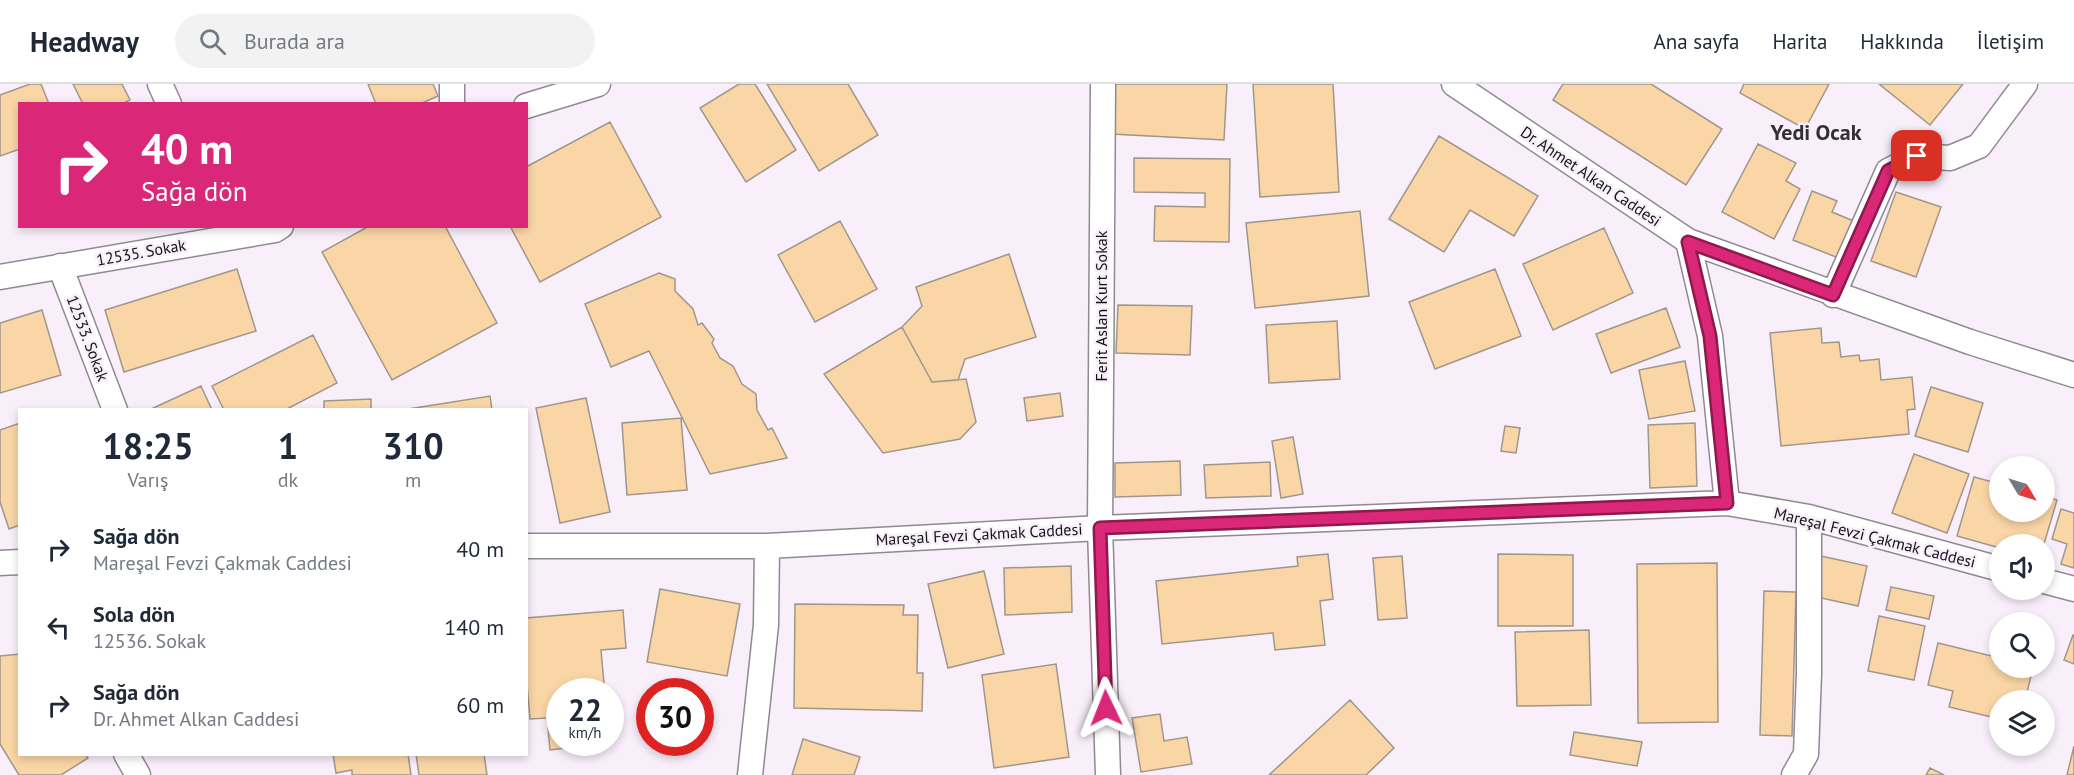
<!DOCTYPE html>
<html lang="tr">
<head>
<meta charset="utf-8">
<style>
	:root { --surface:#fff; --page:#f2f2f3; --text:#1f2937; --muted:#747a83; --line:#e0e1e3 }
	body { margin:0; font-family:"PT Sans",sans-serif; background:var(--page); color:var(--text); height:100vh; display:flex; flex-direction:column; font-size:22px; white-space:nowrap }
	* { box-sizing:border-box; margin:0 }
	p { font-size:20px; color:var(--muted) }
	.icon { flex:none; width:33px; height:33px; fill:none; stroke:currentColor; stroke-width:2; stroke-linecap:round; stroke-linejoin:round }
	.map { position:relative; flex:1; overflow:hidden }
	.details { position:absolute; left:18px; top:324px; width:510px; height:348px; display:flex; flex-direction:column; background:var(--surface); border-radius:0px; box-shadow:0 3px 9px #0003 }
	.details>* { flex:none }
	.hud { position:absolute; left:18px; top:18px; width:510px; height:126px; border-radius:0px; box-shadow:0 3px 9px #0003; background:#db2777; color:#fff; overflow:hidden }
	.needle { width:39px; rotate:128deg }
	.controls { position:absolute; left:1989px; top:372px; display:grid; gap:12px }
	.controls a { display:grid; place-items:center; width:66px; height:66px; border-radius:50%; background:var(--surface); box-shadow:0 3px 9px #0003; font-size:30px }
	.speed { position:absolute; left:546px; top:594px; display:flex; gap:12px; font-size:30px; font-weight:700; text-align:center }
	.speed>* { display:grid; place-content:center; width:78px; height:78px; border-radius:50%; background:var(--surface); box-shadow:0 3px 9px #0003; line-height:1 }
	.speed small { font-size:15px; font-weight:400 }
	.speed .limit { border:9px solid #d22; background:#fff; color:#111 }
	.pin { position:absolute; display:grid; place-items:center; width:51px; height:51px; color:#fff; margin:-26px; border-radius:12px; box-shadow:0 3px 9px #0006 }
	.me { position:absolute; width:66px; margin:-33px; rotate:358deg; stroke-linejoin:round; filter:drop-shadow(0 0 4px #0008) }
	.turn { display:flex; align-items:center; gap:21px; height:126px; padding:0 24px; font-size:27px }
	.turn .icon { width:78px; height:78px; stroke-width:2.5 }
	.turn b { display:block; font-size:42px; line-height:51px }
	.eta { display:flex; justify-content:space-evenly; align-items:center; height:102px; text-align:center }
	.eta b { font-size:36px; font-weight:800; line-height:42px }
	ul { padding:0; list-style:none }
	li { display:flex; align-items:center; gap:18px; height:78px; padding:0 24px }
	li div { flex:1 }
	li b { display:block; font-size:22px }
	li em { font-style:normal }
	header { display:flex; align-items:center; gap:36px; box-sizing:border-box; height:84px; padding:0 30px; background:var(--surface); border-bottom:2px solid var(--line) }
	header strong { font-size:28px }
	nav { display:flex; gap:33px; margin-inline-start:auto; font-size:21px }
	.search { width:420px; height:54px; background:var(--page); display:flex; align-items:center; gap:15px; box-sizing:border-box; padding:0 21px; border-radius:33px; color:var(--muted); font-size:22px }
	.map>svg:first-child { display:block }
</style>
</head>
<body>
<header>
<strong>Headway</strong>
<div class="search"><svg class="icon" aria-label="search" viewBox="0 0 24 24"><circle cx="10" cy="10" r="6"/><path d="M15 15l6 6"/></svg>Burada ara</div>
<nav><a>Ana sayfa</a><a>Harita</a><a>Hakkında</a><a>İletişim</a></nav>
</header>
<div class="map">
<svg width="2074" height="691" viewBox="0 0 2074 691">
	<rect width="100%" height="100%" fill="#f9effb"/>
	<!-- building -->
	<path fill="#fad6a6" stroke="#9f978b" stroke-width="1.5" d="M 30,0 L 41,0 L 49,20 L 20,20 L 20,65 L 0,72 L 0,11 Z
		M 73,0 L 122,0 L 130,16 L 122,20 L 83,20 Z
		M 368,0 L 433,0 L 438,12 L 420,20 L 376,20 Z
		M 739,0 L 755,0 L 796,66 L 746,98 L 700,24 Z
		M 767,0 L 848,0 L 878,51 L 819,87 Z
		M 1115,0 L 1227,0 L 1224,56 L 1112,50 Z
		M 1253,0 L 1333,0 L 1339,108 L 1260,113 Z
		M 1563,0 L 1651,0 L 1722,45 L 1686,101 L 1553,16 Z
		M 1744,0 L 1829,0 L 1805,45 L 1740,9 Z
		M 1879,0 L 1963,0 L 1930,41 Z
		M 610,38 L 661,133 L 540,198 L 510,142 L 526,142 L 526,83 Z
		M 1439,52 L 1538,112 L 1514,152 L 1470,126 L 1444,168 L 1389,135 Z
		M 1758,60 L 1796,79 L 1786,97 L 1800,105 L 1774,155 L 1722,128 Z
		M 1134,74 L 1230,75 L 1229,158 L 1154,157 L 1155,122 L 1205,123 L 1205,109 L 1134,108 Z
		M 1812,107 L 1837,117 L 1832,128 L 1856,138 L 1841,175 L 1793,156 Z
		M 1896,108 L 1941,123 L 1916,193 L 1871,177 Z
		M 1360,127 L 1369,212 L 1255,224 L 1246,139 Z
		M 840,137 L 877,205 L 815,238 L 778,171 Z
		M 369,142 L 445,142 L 497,239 L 392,296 L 322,168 Z
		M 1604,144 L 1633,209 L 1553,246 L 1523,180 Z
		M 1009,170 L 1036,253 L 965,275 L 958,296 L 932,298 L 902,243 L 922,222 L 916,203 Z
		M 237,185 L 256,247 L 124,288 L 105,226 Z
		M 1495,185 L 1521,252 L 1435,285 L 1409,218 Z
		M 659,189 L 675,195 L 675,207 L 693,225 L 698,241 L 702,239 L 714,255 L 712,259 L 720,274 L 733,282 L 742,300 L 756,310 L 757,326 L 768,346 L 772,344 L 787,374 L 710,390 L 649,267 L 611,283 L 585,220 Z
		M 1118,221 L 1192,222 L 1190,271 L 1116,269 Z
		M 1666,224 L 1680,263 L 1611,289 L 1596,250 Z
		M 42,226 L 61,291 L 0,309 L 0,239 Z
		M 1337,237 L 1340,295 L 1269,299 L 1266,241 Z
		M 902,243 L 932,298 L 966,295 L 976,338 L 960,355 L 883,369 L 824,290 Z
		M 1821,244 L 1822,259 L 1839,258 L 1841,273 L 1859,271 L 1860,277 L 1879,275 L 1881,296 L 1912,293 L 1915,325 L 1907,326 L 1909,350 L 1781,362 L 1770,249 Z
		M 313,251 L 337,299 L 285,326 L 224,326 L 212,302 Z
		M 1685,277 L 1695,327 L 1649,335 L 1639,286 Z
		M 201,302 L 212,326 L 149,326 Z
		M 1931,303 L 1983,319 L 1968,368 L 1915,352 Z
		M 1060,309 L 1063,332 L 1027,337 L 1024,314 Z
		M 490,312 L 492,326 L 402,326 Z
		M 586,314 L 610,428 L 560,439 L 536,324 Z
		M 371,315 L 371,326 L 324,326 L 324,317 Z
		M 681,334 L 687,406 L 627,411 L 622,339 Z
		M 20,339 L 20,441 L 9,445 L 0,418 L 0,346 Z
		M 1695,339 L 1697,402 L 1650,404 L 1648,341 Z
		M 1505,342 L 1520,344 L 1516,369 L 1501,367 Z
		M 1293,353 L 1303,410 L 1281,414 L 1272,357 Z
		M 1914,370 L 1969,390 L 1947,449 L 1892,429 Z
		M 1180,377 L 1181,411 L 1115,413 L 1115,379 Z
		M 1270,378 L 1271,412 L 1206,414 L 1204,381 Z
		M 1974,393 L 2000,400 L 2000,428 L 2044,428 L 2044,412 L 2057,416 L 2044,460 L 2000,460 L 2000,464 L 1957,452 Z
		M 2061,425 L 2074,429 L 2074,484 L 2061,480 L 2067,460 L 2052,455 Z
		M 1328,470 L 1333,515 L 1320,517 L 1325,561 L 1275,566 L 1273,549 L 1162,560 L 1156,497 L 1298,482 L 1297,473 Z
		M 1498,470 L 1573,471 L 1573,542 L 1498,542 Z
		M 1402,472 L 1407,534 L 1378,536 L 1373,474 Z
		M 1821,472 L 1867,482 L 1858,522 L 1812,512 Z
		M 1717,479 L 1718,638 L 1638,639 L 1637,480 Z
		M 1071,482 L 1072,528 L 1005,531 L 1004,484 Z
		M 984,487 L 1004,570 L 948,584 L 928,500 Z
		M 1891,503 L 1934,512 L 1929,535 L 1886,526 Z
		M 660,505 L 740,520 L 727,592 L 647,578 Z
		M 1764,507 L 1796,508 L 1792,652 L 1760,651 Z
		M 795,520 L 904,521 L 903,531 L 918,531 L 917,589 L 923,589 L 922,627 L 794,624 Z
		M 623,526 L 626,564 L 601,566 L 604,600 L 588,602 L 589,608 L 560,608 L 560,658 L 584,658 L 584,662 L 550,666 L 547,634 L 530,635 L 526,588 L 526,534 Z
		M 1879,532 L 1925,542 L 1914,596 L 1868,587 Z
		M 1589,546 L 1591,621 L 1517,622 L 1515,548 Z
		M 2073,551 L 2074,551 L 2074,580 L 2064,576 Z
		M 1938,559 L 2000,574 L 2000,584 L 2033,584 L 2025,616 L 2000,616 L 2000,635 L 1949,623 L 1953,607 L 1928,601 Z
		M 20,570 L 20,670 L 85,670 L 88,674 L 61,691 L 19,691 L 0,660 L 0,572 Z
		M 1056,580 L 1069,673 L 994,684 L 982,591 Z
		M 1350,616 L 1394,664 L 1366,691 L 1269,691 Z
		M 1160,630 L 1164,657 L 1187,653 L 1192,680 L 1141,688 L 1132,634 Z
		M 1574,648 L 1642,658 L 1637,682 L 1570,671 Z
		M 803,655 L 860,673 L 854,691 L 792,691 Z
		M 2074,662 L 2074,691 L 2067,691 Z
		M 333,670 L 408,670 L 411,691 L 352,691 L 352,686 L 336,689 Z
		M 416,670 L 484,670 L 487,691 L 419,691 Z
		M 1930,684 L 1944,691 L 1926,691 Z"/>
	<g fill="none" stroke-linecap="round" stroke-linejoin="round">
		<defs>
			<path id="minor" d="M 160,0 L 169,20
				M 452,0 L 452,20
				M 1103,0 L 1100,444 L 1108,691
				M 1454,0 L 1688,157 L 1970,258 L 2074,291
				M 526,22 L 598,0
				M 1688,157 L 1710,252 L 1727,419
				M 60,182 L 115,326
				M 0,193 L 275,146 L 281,142
				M 1833,211 L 1888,87 L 1917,72 L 1950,74 L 1979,62 L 2025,0
				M 526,462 L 767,462 L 1100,444 L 1727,419 L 1809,433 L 2000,485
				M 0,479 L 20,478
				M 2044,497 L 2074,505
				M 126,670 L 138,691
				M 750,691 L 766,541 L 767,462
				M 1794,691 L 1806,670 L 1809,589 L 1809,433"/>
		</defs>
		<!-- minor casing -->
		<use href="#minor" stroke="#918893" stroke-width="27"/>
		<!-- minor -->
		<use href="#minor" stroke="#fff" stroke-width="24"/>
	</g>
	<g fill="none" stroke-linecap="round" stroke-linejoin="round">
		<defs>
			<path id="route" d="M 1106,624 L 1100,444 L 1727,419 L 1710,252 L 1688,158 L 1833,211 L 1888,87 L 1917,72"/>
		</defs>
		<!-- route casing -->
		<use href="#route" stroke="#8e194d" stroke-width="15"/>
		<!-- route -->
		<use href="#route" stroke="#db2777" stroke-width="10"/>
	</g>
	<g text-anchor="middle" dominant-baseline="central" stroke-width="5" stroke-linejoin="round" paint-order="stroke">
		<!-- street labels -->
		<g font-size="16" fill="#151216" stroke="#f9effb">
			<text transform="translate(1591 92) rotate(34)">Dr. Ahmet Alkan Caddesi</text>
			<text transform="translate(141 168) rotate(-10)">12535. Sokak</text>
			<text transform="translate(1101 222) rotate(-90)">Ferit Aslan Kurt Sokak</text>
			<text transform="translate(88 254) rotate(69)">12533. Sokak</text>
			<text transform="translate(979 450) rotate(-3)">Mareşal Fevzi Çakmak Caddesi</text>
			<text transform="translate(1875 453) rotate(14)">Mareşal Fevzi Çakmak Caddesi</text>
		</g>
		<!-- district labels -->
		<g font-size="22" font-weight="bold" fill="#362e37" stroke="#f9effb">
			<text x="1816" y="48">Yedi Ocak</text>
		</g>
	</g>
</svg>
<div class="controls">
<a><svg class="needle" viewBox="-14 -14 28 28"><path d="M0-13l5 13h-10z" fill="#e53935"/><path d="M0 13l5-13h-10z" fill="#747a83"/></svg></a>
<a><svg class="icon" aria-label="sound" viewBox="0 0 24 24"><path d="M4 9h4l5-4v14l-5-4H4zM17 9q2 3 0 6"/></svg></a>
<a><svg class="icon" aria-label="search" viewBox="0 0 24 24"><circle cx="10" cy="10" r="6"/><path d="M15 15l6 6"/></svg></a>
<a><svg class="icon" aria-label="layers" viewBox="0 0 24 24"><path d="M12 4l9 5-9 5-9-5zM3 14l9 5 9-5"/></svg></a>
</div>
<div class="speed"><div>22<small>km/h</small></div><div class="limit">30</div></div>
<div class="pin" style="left:1917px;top:72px;background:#d93025"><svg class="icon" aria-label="arrive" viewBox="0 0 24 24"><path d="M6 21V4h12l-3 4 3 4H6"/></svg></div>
<svg class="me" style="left:1106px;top:624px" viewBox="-20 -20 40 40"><path d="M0-17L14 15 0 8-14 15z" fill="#db2777" stroke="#fff" stroke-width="4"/></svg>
<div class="hud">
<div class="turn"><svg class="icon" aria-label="right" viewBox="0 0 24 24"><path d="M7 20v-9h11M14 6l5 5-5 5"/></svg><div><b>40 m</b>Sağa dön</div></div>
</div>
<section class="details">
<div class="eta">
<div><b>18:25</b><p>Varış</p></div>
<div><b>1</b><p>dk</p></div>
<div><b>310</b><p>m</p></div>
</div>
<ul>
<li><svg class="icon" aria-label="right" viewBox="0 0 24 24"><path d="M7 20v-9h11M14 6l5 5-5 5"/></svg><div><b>Sağa dön</b><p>Mareşal Fevzi Çakmak Caddesi</p></div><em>40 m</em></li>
<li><svg class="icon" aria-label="left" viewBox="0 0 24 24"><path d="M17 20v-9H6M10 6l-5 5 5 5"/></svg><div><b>Sola dön</b><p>12536. Sokak</p></div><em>140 m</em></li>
<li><svg class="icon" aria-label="right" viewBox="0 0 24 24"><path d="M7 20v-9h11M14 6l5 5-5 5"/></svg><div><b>Sağa dön</b><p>Dr. Ahmet Alkan Caddesi</p></div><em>60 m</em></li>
</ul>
</section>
</div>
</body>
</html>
